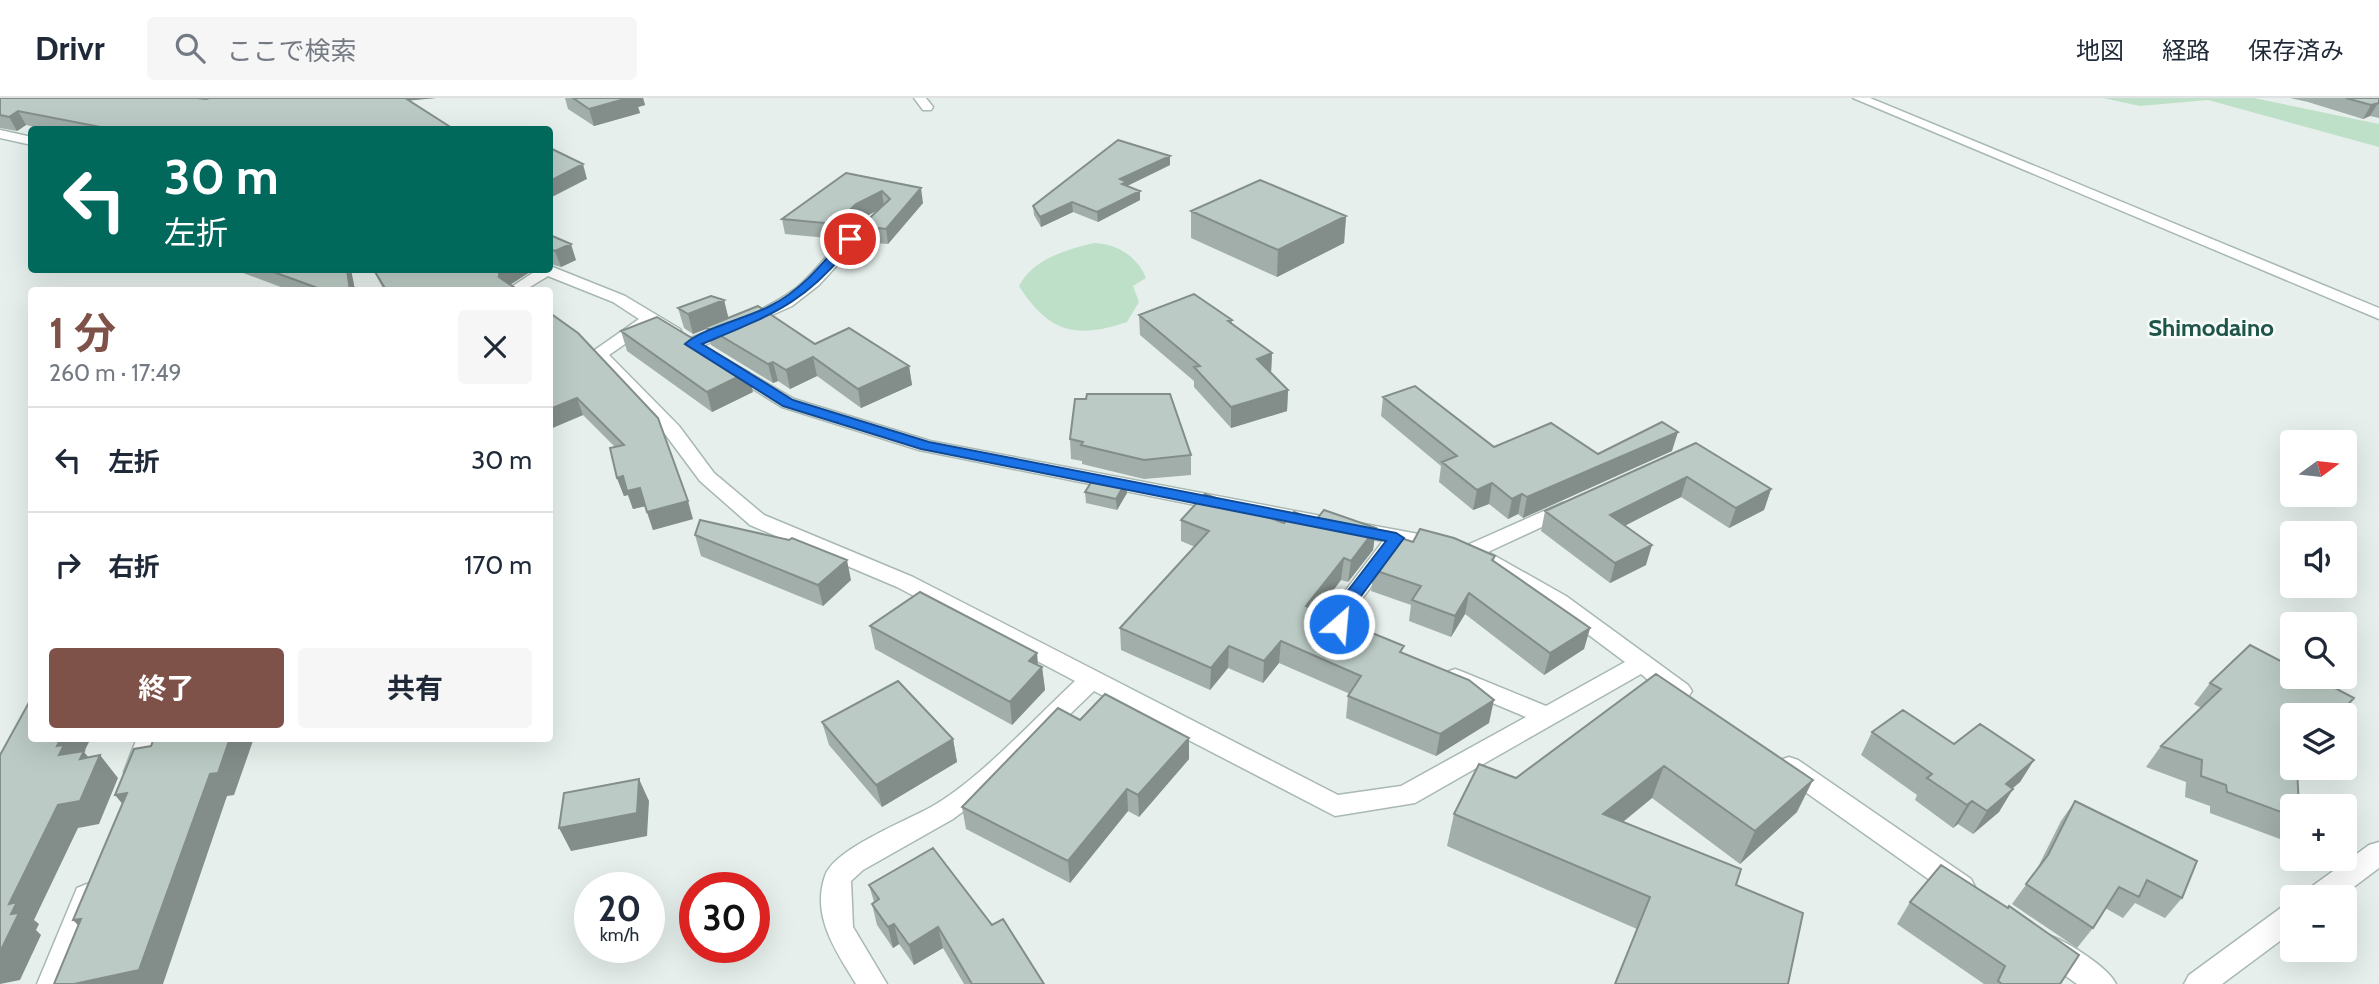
<!DOCTYPE html>
<html lang="ja">
<head>
<meta charset="utf-8">
<style>
	:root { --surface:#fff; --page:#f6f6f7; --text:#1f2937; --muted:#747a83; --line:#e0e1e3; --accent:#7f5249 }
	body { margin:0; font-family:Cabin,"Noto Sans JP",sans-serif; background:var(--page); color:var(--text); height:100vh; display:flex; flex-direction:column; font-size:26px; white-space:nowrap }
	* { box-sizing:border-box; margin:0 }
	p { font-size:23px; color:var(--muted) }
	.icon { flex:none; width:38px; height:38px; fill:none; stroke:currentColor; stroke-width:2; stroke-linecap:round; stroke-linejoin:round }
	.map { position:relative; flex:1; overflow:hidden }
	.panel { position:absolute; left:28px; top:189px; width:525px; height:455px; display:flex; flex-direction:column; background:var(--surface); border-radius:7px; box-shadow:0 7px 28px #0002 }
	.panel>* { flex:none }
	.top-card { position:absolute; left:28px; top:28px; width:525px; height:147px; border-radius:7px; box-shadow:0 7px 28px #0002; background:#00695c; color:#fff; overflow:hidden }
	.needle { width:46px; rotate:75deg }
	.controls { position:absolute; left:2280px; top:332px; display:grid; gap:14px }
	.controls a { display:grid; place-items:center; width:77px; height:77px; border-radius:7px; background:var(--surface); box-shadow:0 7px 28px #0002; font-size:35px }
	.speed { position:absolute; left:574px; top:774px; display:flex; gap:14px; font-size:35px; font-weight:700; text-align:center }
	.speed>* { display:grid; place-content:center; width:91px; height:91px; border-radius:50%; background:var(--surface); box-shadow:0 7px 28px #0002; line-height:1 }
	.speed small { font-size:18px; font-weight:400 }
	.speed .limit { border:10px solid #d22; background:#fff; color:#111 }
	.pin { position:absolute; display:grid; place-items:center; width:60px; height:60px; color:#fff; margin:-30px; border:4px solid #fff; border-radius:50%; box-shadow:0 2px 7px #0007 }
	.me { position:absolute; width:77px; margin:-38px; rotate:27deg; stroke-linejoin:round; filter:drop-shadow(0 0 5px #0008) }
	.turn { display:flex; align-items:center; gap:24px; height:147px; padding:0 21px; font-size:32px }
	.turn .icon { width:91px; height:91px; stroke-width:2.5 }
	.turn b { display:block; font-size:49px; line-height:60px }
	.round { display:grid; place-items:center; flex:none; width:74px; height:74px; border-radius:7px; background:var(--page) }
	.summary { display:flex; align-items:center; justify-content:space-between; height:119px; padding:0 21px }
	h1 { font-size:42px; font-weight:700; line-height:52px; color:var(--accent) }
	.cta { display:flex; gap:14px; margin-top:auto; padding:14px 21px }
	.cta a { flex:1; height:80px; border-radius:7px; background:var(--accent); color:#fff; font-size:28px; font-weight:700; line-height:80px; text-align:center }
	.cta a+a { background:var(--page); color:var(--text) }
	ul { padding:0; list-style:none }
	li { display:flex; align-items:center; gap:21px; height:105px; padding:0 21px; border-top:2px solid var(--line) }
	li div { flex:1 }
	li b { display:block; font-size:26px }
	li em { font-style:normal }
	header { display:flex; align-items:center; gap:42px; box-sizing:border-box; height:98px; padding:0 35px; background:var(--surface); border-bottom:2px solid var(--line) }
	header strong { font-size:33px }
	nav { display:flex; gap:38px; margin-inline-start:auto; font-size:24px }
	.search { width:490px; height:63px; background:var(--page); display:flex; align-items:center; gap:18px; box-sizing:border-box; padding:0 24px; border-radius:7px; color:var(--muted); font-size:26px }
	.map>svg:first-child { display:block }
</style>
</head>
<body>
<header>
<strong>Drivr</strong>
<div class="search"><svg class="icon" aria-label="search" viewBox="0 0 24 24"><circle cx="10" cy="10" r="6"/><path d="M15 15l6 6"/></svg>ここで検索</div>
<nav><a>地図</a><a>経路</a><a>保存済み</a></nav>
</header>
<div class="map">
<svg width="2379" height="886" viewBox="0 0 2379 886">
	<rect width="100%" height="100%" fill="#e6efeb"/>
	<!-- green -->
	<path fill="#bfe0c8" d="M 2103,0 L 2254,0 L 2379,26 L 2379,49 L 2208,2 L 2140,8 Z
		M 1094,145 C 1116,145 1138,159 1146,180 L 1133,188 L 1139,204 L 1127,224 C 1076,241 1049,235 1019,188 C 1033,161 1065,152 1094,145 Z"/>
	<g fill="none" stroke-linecap="round" stroke-linejoin="round">
		<defs>
			<path id="minor" d="M 914,0 L 926,0 L 933,9 L 931,12 L 923,12 Z
				M 1853,0 L 1870,0 L 2379,210 L 2379,221 Z
				M 0,32 L 32,39 L 32,47 L 0,40 Z
				M 883,111 L 890,115 L 888,118 L 860,142 L 819,187 L 792,208 L 698,250 L 686,250 L 683,246 L 686,242 C 722,227 763,215 795,191 C 822,171 851,119 883,111 Z
				M 550,168 L 625,198 L 680,231 L 682,235 L 674,240 L 651,228 L 609,257 L 679,328 L 714,375 L 764,417 L 913,479 L 1338,697 L 1401,688 L 1526,619 L 1447,586 L 1443,580 L 1447,574 L 1455,571 L 1463,574 L 1546,608 L 1625,564 L 1550,508 L 1479,466 L 1476,461 L 1478,458 L 1465,458 L 1461,453 L 1465,448 L 1562,405 L 1576,405 L 1579,409 L 1576,413 L 1488,454 L 1566,498 L 1688,587 L 1692,593 L 1688,599 C 1670,605 1655,587 1641,576 L 1415,705 L 1335,718 L 1094,593 L 989,694 L 953,721 L 863,772 L 851,783 L 853,829 L 887,886 L 856,886 C 836,853 811,818 825,778 C 834,751 906,723 931,709 C 979,682 1033,622 1075,583 L 897,489 L 750,427 L 700,383 L 665,336 L 589,256 L 639,221 L 613,204 L 548,178 L 525,192 L 507,192 L 537,172 L 550,172 Z
				M 725,261 L 794,301 L 930,343 L 1316,417 L 1323,419 L 1326,424 L 1323,429 L 1316,431 L 919,352 L 782,309 L 719,270 L 716,266 L 719,262 Z
				M 1348,423 L 1440,440 L 1447,442 L 1451,447 L 1447,452 L 1440,454 L 1402,447 L 1350,517 L 1352,526 L 1365,533 L 1368,539 L 1365,545 L 1357,547 C 1340,542 1329,535 1328,516 L 1383,443 L 1341,435 L 1338,430 L 1341,425 Z
				M 137,640 L 162,640 L 146,681 L 137,684 L 128,681 L 124,674 Z
				M 1789,659 L 1798,662 L 1971,781 L 1975,789 L 1971,797 L 1961,801 L 1951,797 L 1780,676 L 1776,669 L 1780,662 Z
				M 2379,744 L 2379,770 L 2339,800 L 2303,800 L 2307,792 L 2369,747 Z
				M 87,786 L 97,790 L 101,798 L 67,886 L 37,886 L 77,790 Z
				M 2292,806 L 2292,834 L 2222,886 L 2184,886 L 2189,877 L 2282,809 Z
				M 2051,838 C 2069,845 2108,869 2116,886 L 2077,886 L 2041,860 L 2037,851 L 2041,842 Z"/>
		</defs>
		<!-- minor casing -->
		<use href="#minor" stroke="#a8b8b2" stroke-width="3"/>
		<!-- minor -->
		<use href="#minor" fill="#fff" fill-rule="evenodd"/>
	</g>
	<!-- wall -->
	<path fill="#a1aea9" d="M 0,0 L 206,1 L 209,0 L 436,0 L 409,2 L 455,32 L 48,32 L 26,27 L 17,33 L 0,30 Z
		M 565,0 L 643,0 L 645,7 L 638,9 L 640,15 L 594,28 L 568,11 Z
		M 2290,0 L 2379,0 L 2379,20 L 2370,18 L 2363,21 L 2308,4 Z
		M 1170,67 L 1127,88 L 1140,102 L 1098,124 L 1073,114 L 1041,129 L 1034,117 L 1033,108 Z
		M 846,75 L 923,105 L 888,146 L 863,144 L 861,128 L 878,112 L 858,122 L 838,141 L 785,136 L 782,121 Z
		M 1191,113 L 1346,118 L 1344,145 L 1277,179 L 1191,140 Z
		M 550,137 L 576,162 L 561,169 L 551,166 L 550,167 Z
		M 235,172 L 351,172 L 355,192 L 289,192 Z
		M 373,172 L 533,172 L 510,187 L 518,192 L 384,192 Z
		M 724,202 L 728,220 L 815,246 L 909,268 L 912,287 L 861,310 L 817,278 L 790,291 L 778,283 L 773,285 L 711,247 L 706,231 L 693,236 L 684,230 L 678,210 Z
		M 550,215 L 693,421 L 653,432 L 645,408 L 633,411 L 628,397 L 624,398 L 617,380 L 615,349 L 583,317 L 550,331 Z
		M 1139,217 L 1232,222 L 1232,225 L 1272,255 L 1271,275 L 1288,292 L 1287,313 L 1231,330 L 1194,289 L 1194,283 L 1140,237 Z
		M 621,233 L 753,294 L 712,314 L 627,253 Z
		M 1383,299 L 1494,349 L 1598,356 L 1672,353 L 1523,420 L 1518,416 L 1508,421 L 1489,406 L 1473,412 L 1439,384 L 1441,368 L 1381,318 Z
		M 1070,341 L 1191,357 L 1191,377 L 1144,381 L 1082,366 L 1082,363 L 1071,361 Z
		M 1696,345 L 1771,391 L 1764,412 L 1729,430 L 1681,399 L 1625,427 L 1646,467 L 1610,485 L 1541,433 L 1545,413 Z
		M 1085,394 L 1127,395 L 1117,412 L 1086,405 Z
		M 1181,422 L 1284,425 L 1316,422 L 1376,430 L 1373,452 L 1348,484 L 1341,482 L 1318,513 L 1403,555 L 1489,625 L 1436,658 L 1346,620 L 1348,598 L 1350,596 L 1279,565 L 1263,585 L 1228,570 L 1210,592 L 1121,552 L 1120,530 L 1195,449 L 1181,443 Z
		M 695,437 L 851,482 L 823,508 L 701,458 Z
		M 1413,444 L 1495,458 L 1494,463 L 1590,530 L 1584,551 L 1544,577 L 1465,516 L 1451,539 L 1409,523 L 1411,507 L 1371,493 L 1374,472 Z
		M 870,528 L 1037,555 L 1038,567 L 1042,569 L 1045,592 L 1012,627 L 875,551 Z
		M 1656,576 L 1797,714 L 1740,766 L 1652,700 L 1623,724 L 1736,787 L 1637,831 L 1447,748 L 1454,716 L 1516,680 Z
		M 2210,585 L 2292,618 L 2292,728 L 2280,741 L 2210,715 L 2210,708 L 2185,699 L 2186,684 L 2146,669 L 2161,648 L 2201,610 L 2194,606 Z
		M 822,624 L 953,641 L 957,664 L 882,709 L 829,647 Z
		M 1872,634 L 1954,646 L 2034,662 L 2020,684 L 2013,690 L 1999,714 L 1973,736 L 1958,726 L 1953,730 L 1915,702 L 1917,697 L 1861,657 Z
		M 1189,661 L 1139,719 L 1128,713 L 1070,785 L 966,731 L 962,709 Z
		M 2075,703 L 2182,800 L 2165,820 L 2135,805 L 2123,820 L 2105,810 L 2093,830 L 2077,850 L 2012,806 L 2036,773 L 2061,723 Z
		M 869,787 L 992,827 L 1044,886 L 964,886 L 943,850 L 914,867 L 899,846 L 893,850 L 877,827 L 872,806 L 874,804 Z
		M 1910,804 L 2060,886 L 1984,886 L 1897,826 Z"/>
	<!-- shaded-wall -->
	<path fill="#838d89" d="M 393,0 L 436,0 L 395,4 Z
		M 628,0 L 643,0 L 645,7 L 638,9 L 640,15 L 594,28 L 589,11 Z
		M 2378,5 L 2370,18 L 2363,21 L 2371,7 Z
		M 18,13 L 26,27 L 17,33 L 9,19 Z
		M 1170,58 L 1170,67 L 1127,88 L 1127,93 L 1120,81 Z
		M 583,66 L 587,81 L 550,100 L 550,83 Z
		M 921,90 L 923,105 L 888,146 L 886,131 Z
		M 882,93 L 884,109 L 858,122 L 838,141 L 835,126 L 856,106 Z
		M 1140,93 L 1140,102 L 1098,124 L 1097,114 Z
		M 1072,104 L 1073,114 L 1041,129 L 1040,119 Z
		M 1346,118 L 1344,145 L 1277,179 L 1278,152 Z
		M 571,146 L 576,162 L 561,169 L 555,153 Z
		M 347,172 L 351,172 L 355,192 L 350,192 Z
		M 503,172 L 533,172 L 506,189 L 499,177 L 499,174 Z
		M 724,202 L 729,222 L 706,229 L 706,231 L 693,236 L 688,216 Z
		M 1272,255 L 1271,275 L 1257,261 Z
		M 813,259 L 817,278 L 790,291 L 786,272 Z
		M 773,264 L 778,283 L 773,285 L 768,266 Z
		M 909,268 L 912,287 L 861,310 L 858,291 Z
		M 748,274 L 753,294 L 712,314 L 707,294 Z
		M 1288,292 L 1287,313 L 1231,330 L 1231,309 Z
		M 577,300 L 583,317 L 550,331 L 550,311 Z
		M 1678,334 L 1672,353 L 1523,420 L 1527,399 Z
		M 623,378 L 640,390 L 646,408 L 633,411 L 628,397 L 624,398 L 617,380 Z
		M 1687,379 L 1681,399 L 1605,438 L 1610,417 Z
		M 1126,384 L 1127,395 L 1117,412 L 1116,401 Z
		M 1492,385 L 1489,406 L 1473,412 L 1477,392 Z
		M 1771,391 L 1764,412 L 1729,430 L 1736,410 Z
		M 1522,396 L 1518,416 L 1508,421 L 1512,401 Z
		M 688,403 L 693,421 L 653,432 L 647,414 Z
		M 1376,430 L 1373,452 L 1348,484 L 1351,463 Z
		M 1652,447 L 1646,467 L 1610,485 L 1615,465 Z
		M 1344,460 L 1341,482 L 1304,530 L 1306,508 Z
		M 847,462 L 851,482 L 823,508 L 818,487 Z
		M 1469,495 L 1465,516 L 1451,539 L 1455,518 Z
		M 1590,530 L 1584,551 L 1544,577 L 1550,555 Z
		M 1281,543 L 1279,565 L 1263,585 L 1264,563 Z
		M 1229,548 L 1228,570 L 1210,592 L 1211,570 Z
		M 1037,555 L 1038,573 L 1042,569 L 1045,592 L 1012,627 L 1010,604 L 1029,563 Z
		M 1494,602 L 1489,625 L 1436,658 L 1440,636 Z
		M 61,640 L 91,640 L 84,654 L 95,667 L 100,657 L 118,680 L 99,726 L 78,730 L 34,822 L 39,826 L 36,832 L 41,837 L 20,882 L 0,886 L 0,854 L 11,816 L 9,806 L 59,657 L 57,648 Z
		M 230,640 L 254,640 L 234,697 L 227,698 L 163,886 L 74,886 L 210,676 Z
		M 1189,640 L 1189,661 L 1139,719 L 1138,697 Z
		M 953,641 L 957,664 L 882,709 L 876,687 Z
		M 2034,662 L 2020,684 L 1991,708 L 2006,686 Z
		M 1664,668 L 1652,700 L 1593,748 L 1603,716 Z
		M 639,681 L 649,703 L 647,738 L 571,753 L 559,730 Z
		M 1813,682 L 1797,714 L 1740,766 L 1755,733 Z
		M 1127,691 L 1128,713 L 1070,785 L 1068,763 Z
		M 2013,691 L 1999,714 L 1973,736 L 1987,713 Z
		M 127,695 L 134,720 L 115,697 Z
		M 1972,703 L 1958,726 L 1953,730 L 1967,707 Z
		M 81,821 L 94,844 L 73,822 Z
		M 894,826 L 899,846 L 893,850 L 888,829 Z
		M 938,829 L 943,850 L 914,867 L 909,847 Z"/>
	<!-- building -->
	<path fill="#bbcac4" stroke="#838d89" stroke-width="2" d="M 0,0 L 197,0 L 206,1 L 209,0 L 405,0 L 455,32 L 116,32 L 18,13 L 9,19 L 0,17 Z
		M 573,0 L 628,0 L 589,11 Z
		M 2346,0 L 2379,0 L 2379,5 L 2371,7 Z
		M 1118,42 L 1170,58 L 1120,81 L 1127,84 L 1122,86 L 1140,93 L 1097,114 L 1072,104 L 1040,119 L 1033,108 Z
		M 550,50 L 583,66 L 550,83 Z
		M 846,75 L 921,90 L 886,131 L 861,128 L 890,101 L 882,93 L 856,106 L 835,126 L 782,121 Z
		M 1260,82 L 1346,118 L 1278,152 L 1191,113 Z
		M 550,137 L 571,146 L 555,153 L 550,151 Z
		M 268,172 L 347,172 L 350,192 L 323,192 Z
		M 374,172 L 503,172 L 499,174 L 499,177 L 502,178 L 499,179 L 518,192 L 386,192 Z
		M 1194,196 L 1232,222 L 1228,223 L 1272,255 L 1257,261 L 1288,292 L 1231,309 L 1194,269 L 1200,268 L 1139,217 Z
		M 711,198 L 724,202 L 688,216 L 678,210 Z
		M 758,208 L 815,246 L 849,230 L 909,268 L 858,291 L 813,259 L 786,272 L 773,264 L 768,266 L 706,229 Z
		M 550,215 L 578,235 L 658,320 L 688,403 L 647,414 L 640,390 L 627,393 L 623,378 L 617,380 L 610,350 L 624,347 L 577,300 L 550,311 Z
		M 657,219 L 748,274 L 707,294 L 621,233 Z
		M 1415,288 L 1494,349 L 1551,325 L 1598,356 L 1662,324 L 1678,334 L 1527,399 L 1522,396 L 1512,401 L 1492,385 L 1477,392 L 1442,364 L 1457,358 L 1383,299 Z
		M 1087,296 L 1170,296 L 1191,357 L 1144,362 L 1081,347 L 1083,344 L 1070,341 L 1075,301 L 1086,301 Z
		M 1696,345 L 1771,391 L 1736,410 L 1687,379 L 1610,417 L 1652,447 L 1615,465 L 1545,413 Z
		M 1095,378 L 1126,384 L 1116,401 L 1085,394 Z
		M 1205,396 L 1284,425 L 1294,414 L 1316,422 L 1324,412 L 1376,430 L 1351,463 L 1344,460 L 1306,508 L 1404,548 L 1400,554 L 1469,582 L 1494,602 L 1440,636 L 1348,598 L 1361,578 L 1281,543 L 1264,563 L 1229,548 L 1211,570 L 1120,530 L 1209,433 L 1181,422 Z
		M 700,422 L 789,442 L 792,440 L 847,462 L 818,487 L 695,437 Z
		M 1420,431 L 1454,440 L 1495,458 L 1492,462 L 1590,530 L 1550,555 L 1469,495 L 1455,518 L 1412,502 L 1421,488 L 1374,472 L 1398,439 L 1413,444 Z
		M 920,494 L 1037,555 L 1029,563 L 1042,569 L 1010,604 L 870,528 Z
		M 2250,547 L 2292,569 L 2292,579 L 2314,579 L 2354,600 L 2337,618 L 2292,618 L 2292,670 L 2297,670 L 2299,709 L 2292,709 L 2292,718 L 2227,694 L 2226,687 L 2201,678 L 2202,662 L 2161,648 L 2221,591 L 2210,585 Z
		M 1656,576 L 1813,682 L 1755,733 L 1664,668 L 1603,716 L 1741,771 L 1736,787 L 1803,815 L 1788,886 L 1615,886 L 1650,799 L 1454,716 L 1479,666 L 1516,680 Z
		M 898,583 L 953,641 L 876,687 L 822,624 Z
		M 1105,596 L 1189,640 L 1138,697 L 1127,691 L 1068,763 L 962,709 L 1058,610 L 1080,622 Z
		M 32,599 L 32,640 L 61,640 L 57,648 L 64,647 L 59,657 L 84,653 L 80,661 L 100,657 L 80,703 L 58,707 L 9,806 L 17,804 L 11,816 L 19,815 L 0,854 L 0,657 Z
		M 1903,612 L 1954,646 L 1980,626 L 2034,662 L 2006,686 L 2013,691 L 1987,713 L 1972,703 L 1967,707 L 1927,680 L 1932,676 L 1872,634 Z
		M 154,640 L 230,640 L 218,675 L 210,676 L 139,872 L 74,886 L 54,886 L 81,821 L 73,822 L 127,695 L 115,697 L 134,651 L 151,648 Z
		M 639,681 L 637,715 L 559,730 L 564,695 Z
		M 2075,703 L 2197,763 L 2182,800 L 2147,782 L 2139,799 L 2119,789 L 2093,830 L 2026,786 L 2048,757 Z
		M 933,750 L 992,827 L 1003,821 L 1044,886 L 972,886 L 938,829 L 909,847 L 894,826 L 888,829 L 872,806 L 879,801 L 869,787 Z
		M 1941,767 L 2008,810 L 2009,808 L 2079,857 L 2060,886 L 2002,886 L 1998,883 L 2005,868 L 1910,804 Z"/>
	<!-- route -->
	<path fill="#1a73e8" stroke="#114b97" stroke-width="2" d="M 846,138 L 856,141 C 807,205 774,216 702,246 L 793,302 L 929,344 L 1396,435 L 1404,440 L 1347,517 L 1345,530 L 1339,531 L 1330,526 L 1330,516 L 1386,443 L 921,351 L 783,308 L 685,246 C 702,230 748,220 770,208 C 802,192 823,165 846,138 Z"/>
	<g text-anchor="middle" dominant-baseline="central" stroke-width="5" stroke-linejoin="round" paint-order="stroke">
		<!-- quarter labels -->
		<g font-size="24" font-weight="bold" fill="#1f5548" stroke="#f7fbf9">
			<text x="2211" y="229">Shimodaino</text>
		</g>
	</g>
</svg>
<div class="controls">
<a><svg class="needle" viewBox="-14 -14 28 28"><path d="M0-13l5 13h-10z" fill="#e53935"/><path d="M0 13l5-13h-10z" fill="#747a83"/></svg></a>
<a><svg class="icon" aria-label="sound" viewBox="0 0 24 24"><path d="M4 9h4l5-4v14l-5-4H4zM17 9q2 3 0 6"/></svg></a>
<a><svg class="icon" aria-label="search" viewBox="0 0 24 24"><circle cx="10" cy="10" r="6"/><path d="M15 15l6 6"/></svg></a>
<a><svg class="icon" aria-label="layers" viewBox="0 0 24 24"><path d="M12 4l9 5-9 5-9-5zM3 14l9 5 9-5"/></svg></a>
<a>+</a>
<a>−</a>
</div>
<div class="speed"><div>20<small>km/h</small></div><div class="limit">30</div></div>
<div class="pin" style="left:850px;top:141px;background:#d93025"><svg class="icon" aria-label="arrive" viewBox="0 0 24 24"><path d="M6 21V4h12l-3 4 3 4H6"/></svg></div>
<svg class="me" style="left:1339px;top:526px" viewBox="-20 -20 40 40"><circle r="17" fill="#1a73e8" stroke="#fff" stroke-width="3"/><path d="M0-11L8 9 0 5-8 9z" fill="#fff"/></svg>
<div class="top-card">
<div class="turn"><svg class="icon" aria-label="left" viewBox="0 0 24 24"><path d="M17 20v-9H6M10 6l-5 5 5 5"/></svg><div><b>30 m</b>左折</div></div>
</div>
<section class="panel">
<div class="summary"><div><h1>1 分</h1><p>260 m · 17:49</p></div><a class="round"><svg class="icon" aria-label="close" viewBox="0 0 24 24"><path d="M6 6l12 12M18 6L6 18"/></svg></a></div>
<ul>
<li><svg class="icon" aria-label="left" viewBox="0 0 24 24"><path d="M17 20v-9H6M10 6l-5 5 5 5"/></svg><div><b>左折</b></div><em>30 m</em></li>
<li><svg class="icon" aria-label="right" viewBox="0 0 24 24"><path d="M7 20v-9h11M14 6l5 5-5 5"/></svg><div><b>右折</b></div><em>170 m</em></li>
</ul>
<div class="cta"><a>終了</a><a>共有</a></div>
</section>
</div>
</body>
</html>
